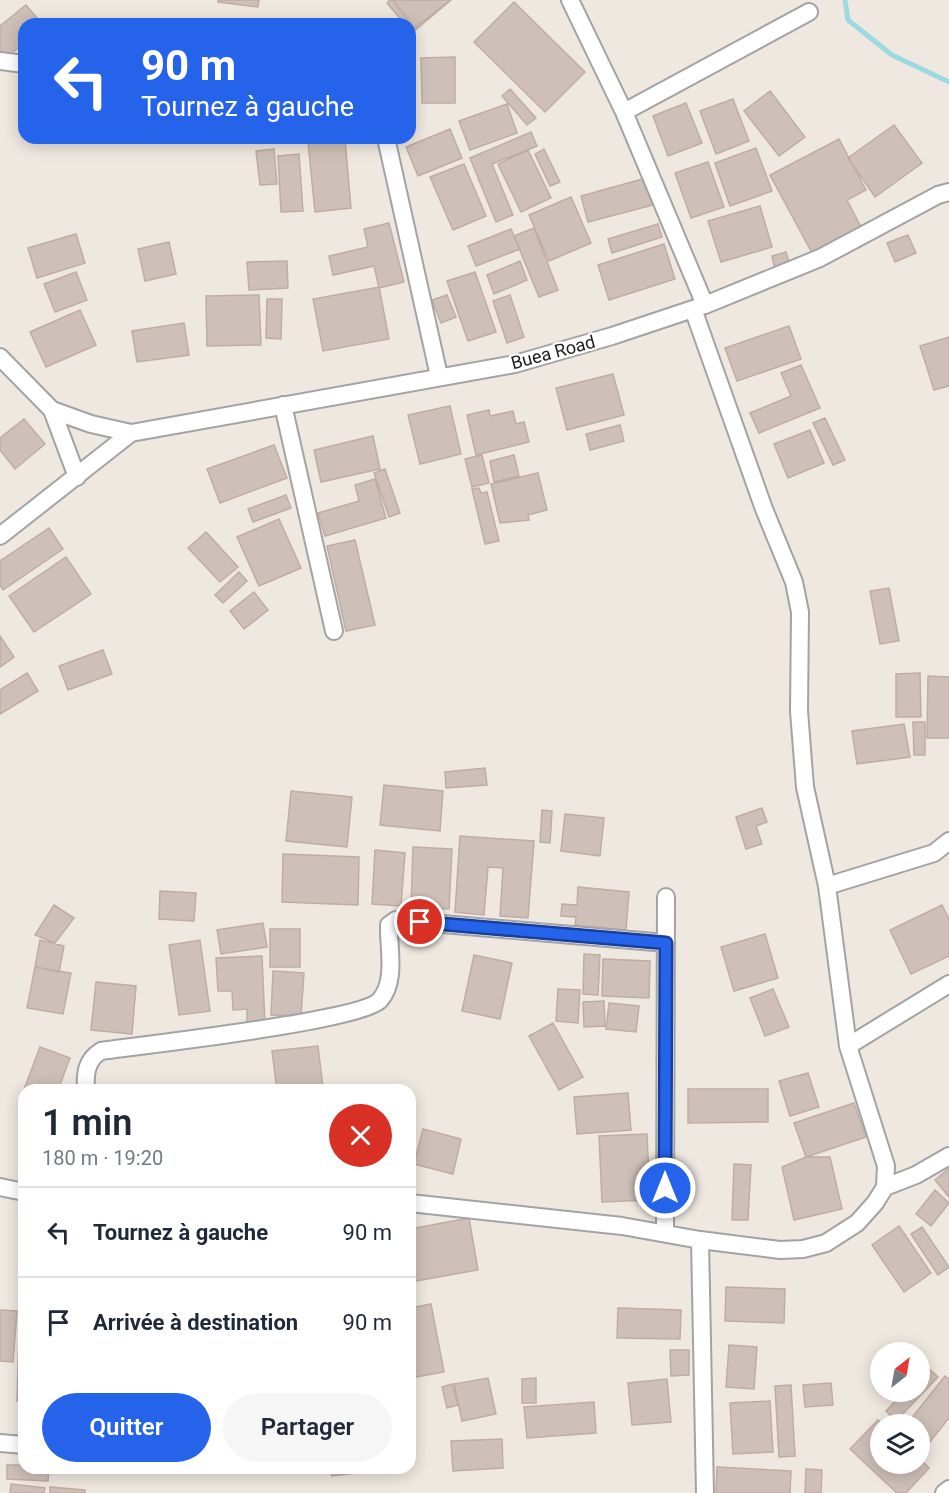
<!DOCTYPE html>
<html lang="fr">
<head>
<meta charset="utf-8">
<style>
	:root { --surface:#fff; --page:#f6f6f7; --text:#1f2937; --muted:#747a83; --line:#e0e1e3; --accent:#2563eb }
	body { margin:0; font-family:Roboto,sans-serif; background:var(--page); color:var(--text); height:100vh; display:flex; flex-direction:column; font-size:22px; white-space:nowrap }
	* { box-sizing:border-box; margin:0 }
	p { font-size:20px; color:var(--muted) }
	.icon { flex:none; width:33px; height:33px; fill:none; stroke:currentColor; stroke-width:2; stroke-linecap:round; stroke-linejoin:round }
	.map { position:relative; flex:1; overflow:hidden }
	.side { position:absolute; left:18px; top:1084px; width:398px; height:390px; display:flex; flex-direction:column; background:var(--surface); border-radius:18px; box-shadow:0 3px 15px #0003 }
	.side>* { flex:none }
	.top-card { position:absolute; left:18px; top:18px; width:398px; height:126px; border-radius:18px; box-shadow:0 3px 15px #0003; background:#2563eb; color:#fff; overflow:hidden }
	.needle { width:39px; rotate:31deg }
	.controls { position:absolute; left:870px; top:1342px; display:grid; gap:12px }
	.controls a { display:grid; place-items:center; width:60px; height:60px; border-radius:50%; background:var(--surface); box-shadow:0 3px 15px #0003; font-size:30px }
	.pin { position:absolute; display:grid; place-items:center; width:51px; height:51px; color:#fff; margin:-26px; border:3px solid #fff; border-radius:50%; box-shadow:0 2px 6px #0007 }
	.me { position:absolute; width:66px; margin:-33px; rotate:0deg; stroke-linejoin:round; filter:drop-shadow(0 0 4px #0008) }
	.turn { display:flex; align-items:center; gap:21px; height:126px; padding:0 24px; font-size:27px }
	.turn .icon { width:78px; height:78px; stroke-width:2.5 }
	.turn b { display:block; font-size:42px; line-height:51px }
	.round { display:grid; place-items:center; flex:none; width:63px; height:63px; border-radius:32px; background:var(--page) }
	.summary { display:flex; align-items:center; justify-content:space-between; height:102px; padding:0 24px }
	h1 { font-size:36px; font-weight:600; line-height:45px }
	.primary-button { display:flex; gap:12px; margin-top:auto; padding:12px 24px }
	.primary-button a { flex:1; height:69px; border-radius:36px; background:var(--accent); color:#fff; font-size:24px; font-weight:600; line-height:69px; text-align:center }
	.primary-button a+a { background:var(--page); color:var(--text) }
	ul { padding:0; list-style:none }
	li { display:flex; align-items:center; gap:18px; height:90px; padding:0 24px; border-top:2px solid var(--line) }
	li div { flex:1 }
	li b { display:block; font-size:22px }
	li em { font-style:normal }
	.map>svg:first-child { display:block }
</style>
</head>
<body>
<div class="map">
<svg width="949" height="1493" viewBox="0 0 949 1493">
	<rect width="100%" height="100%" fill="#eee8e0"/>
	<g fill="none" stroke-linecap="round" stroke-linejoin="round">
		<!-- stream -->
		<path stroke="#9cdae1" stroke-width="5" d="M 845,0 L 848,20 L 892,55 L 949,82"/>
	</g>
	<!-- building -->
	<path fill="#cec0b9" stroke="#c1aca1" stroke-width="1.5" d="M 218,0 L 259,0 L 258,7 L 218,2 Z
		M 390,0 L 451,0 L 412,33 L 410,24 L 405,24 L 387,3 Z
		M 393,0 L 451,0 L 414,28 Z
		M 514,2 L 585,72 L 545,112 L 474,42 Z
		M 26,5 L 42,24 L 24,24 L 24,43 L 5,59 L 0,53 L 0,26 Z
		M 455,57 L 455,103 L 422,103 L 421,58 Z
		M 510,89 L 536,118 L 527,125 L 502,96 Z
		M 770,91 L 805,137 L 779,156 L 744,111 Z
		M 733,99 L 749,141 L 716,154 L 700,111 Z
		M 686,103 L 702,143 L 668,156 L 653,116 Z
		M 507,104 L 517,133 L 470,150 L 459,121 Z
		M 894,125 L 922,163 L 875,197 L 848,158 Z
		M 450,129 L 462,158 L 418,176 L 406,147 Z
		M 531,132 L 537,146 L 492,164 L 513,215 L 496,222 L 470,158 Z
		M 345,139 L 351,208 L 315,212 L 308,142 Z
		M 839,139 L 866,190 L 847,200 L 861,227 L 812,253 L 770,175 Z
		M 756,148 L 772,191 L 730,206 L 715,163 Z
		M 274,149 L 277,184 L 260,185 L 256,151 Z
		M 544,149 L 560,182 L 550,186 L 535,154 Z
		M 528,150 L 551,198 L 521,212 L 498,164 Z
		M 299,154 L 303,211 L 281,212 L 278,156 Z
		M 708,162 L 724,207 L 691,218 L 675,173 Z
		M 464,164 L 486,216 L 453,230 L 430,177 Z
		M 646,178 L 653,205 L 588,222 L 581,196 Z
		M 571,197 L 591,243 L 549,261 L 529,215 Z
		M 760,206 L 772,247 L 721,262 L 708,221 Z
		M 389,223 L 404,282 L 379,288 L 374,266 L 333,275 L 329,256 L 368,247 L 364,229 Z
		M 658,224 L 662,237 L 612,253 L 608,239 Z
		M 534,228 L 558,290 L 539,297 L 514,236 Z
		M 511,229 L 520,249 L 476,266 L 468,246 Z
		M 76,234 L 85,263 L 37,278 L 28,248 Z
		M 908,235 L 916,253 L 895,262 L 887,243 Z
		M 169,242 L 176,274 L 145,281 L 138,249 Z
		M 664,244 L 675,279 L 609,300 L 598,265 Z
		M 786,252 L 790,266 L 775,270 L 772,256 Z
		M 287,261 L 288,288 L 249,290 L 247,262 Z
		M 520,261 L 527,280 L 494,294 L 487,275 Z
		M 76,272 L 87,300 L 55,312 L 44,284 Z
		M 475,272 L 496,332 L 468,341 L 447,281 Z
		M 379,287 L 389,339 L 323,351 L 313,299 Z
		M 259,295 L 261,345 L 207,346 L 206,296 Z
		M 447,295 L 456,317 L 441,323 L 432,300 Z
		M 510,295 L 524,337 L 507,343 L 493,301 Z
		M 267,299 L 282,299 L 281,339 L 266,338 Z
		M 80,310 L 96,345 L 46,367 L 30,332 Z
		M 184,323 L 189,355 L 137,362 L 132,331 Z
		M 789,326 L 801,359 L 737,381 L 725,348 Z
		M 949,337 L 949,386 L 934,390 L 920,346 Z
		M 801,365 L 820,408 L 759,433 L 750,413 L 791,396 L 781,373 Z
		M 613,374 L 624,415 L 567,430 L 556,388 Z
		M 450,406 L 461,454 L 420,464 L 408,415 Z
		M 489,410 L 490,416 L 513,411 L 516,424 L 524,422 L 529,442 L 476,455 L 467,415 Z
		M 825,418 L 845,460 L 833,465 L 813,423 Z
		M 24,419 L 45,444 L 15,469 L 0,450 L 0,438 Z
		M 620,425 L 624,441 L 590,450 L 586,434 Z
		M 810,430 L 824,463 L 788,478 L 774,444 Z
		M 373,436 L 380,469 L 321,482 L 314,450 Z
		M 274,445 L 287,478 L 220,503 L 207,469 Z
		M 482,455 L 489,483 L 472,487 L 465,459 Z
		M 514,455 L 519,476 L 494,482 L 490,461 Z
		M 385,469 L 400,513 L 389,517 L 374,473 Z
		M 538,473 L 547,510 L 528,515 L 529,520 L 500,523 L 491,484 Z
		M 375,479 L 386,518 L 325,536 L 318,513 L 359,501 L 355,485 Z
		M 479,488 L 481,493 L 487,492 L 499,541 L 485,544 L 472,489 Z
		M 286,495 L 291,508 L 253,522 L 248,509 Z
		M 279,519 L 301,568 L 259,586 L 237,537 Z
		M 49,528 L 63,549 L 3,590 L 0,585 L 0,561 Z
		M 206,532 L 238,567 L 220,582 L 188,548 Z
		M 355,540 L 375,625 L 346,631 L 327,546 Z
		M 66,557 L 91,594 L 34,632 L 9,596 Z
		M 239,572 L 247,581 L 223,603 L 215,595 Z
		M 889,588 L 899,641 L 880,644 L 870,591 Z
		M 254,592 L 268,610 L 244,629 L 230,611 Z
		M 0,636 L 14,657 L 0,667 Z
		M 103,650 L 112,674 L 68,690 L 59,666 Z
		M 27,673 L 38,691 L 0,714 L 0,690 Z
		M 920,673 L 921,717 L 896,717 L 896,674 Z
		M 928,676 L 949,677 L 949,738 L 927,738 Z
		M 913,722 L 925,722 L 925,755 L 914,755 Z
		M 904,724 L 910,757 L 857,764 L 852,731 Z
		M 485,768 L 487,785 L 446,788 L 445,772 Z
		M 384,785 L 443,791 L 440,831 L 380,825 Z
		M 291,791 L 352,797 L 347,847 L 286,841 Z
		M 762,808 L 767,822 L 756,826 L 762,844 L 746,849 L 736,817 Z
		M 542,810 L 552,811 L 550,843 L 540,842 Z
		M 565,814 L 604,818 L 600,856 L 561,851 Z
		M 460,836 L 534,841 L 528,918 L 500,916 L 503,868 L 488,867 L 484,915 L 455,912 Z
		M 413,847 L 452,849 L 449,909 L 411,907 Z
		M 375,850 L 405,853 L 401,906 L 372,904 Z
		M 283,854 L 359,857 L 358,905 L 282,902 Z
		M 578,887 L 629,892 L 626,930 L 575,925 L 576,917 L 561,916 L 562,904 L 577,905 Z
		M 160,891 L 196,893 L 194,921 L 159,919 Z
		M 54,905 L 74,918 L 55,943 L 35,935 Z
		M 942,905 L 949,919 L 949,956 L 911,974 L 890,930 Z
		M 263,923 L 267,947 L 221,954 L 217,930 Z
		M 270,929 L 300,929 L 300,967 L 270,967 Z
		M 765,934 L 778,978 L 734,991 L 721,947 Z
		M 40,940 L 64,946 L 59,972 L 35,967 Z
		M 200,940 L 210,1011 L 179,1015 L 169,945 Z
		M 584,954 L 600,955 L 598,995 L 583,994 Z
		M 474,955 L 512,963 L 500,1019 L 462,1011 Z
		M 262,956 L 265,1025 L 247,1025 L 247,1009 L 233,1010 L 232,991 L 218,991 L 216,958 Z
		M 603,959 L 650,961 L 649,998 L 602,996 Z
		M 35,967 L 71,973 L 63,1014 L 27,1008 Z
		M 273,971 L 304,973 L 301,1016 L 271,1015 Z
		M 96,982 L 136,986 L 132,1034 L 91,1030 Z
		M 558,989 L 580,990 L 578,1023 L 556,1021 Z
		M 773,989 L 789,1027 L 765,1036 L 750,998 Z
		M 604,1001 L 605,1026 L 584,1027 L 583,1002 Z
		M 609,1003 L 639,1006 L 636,1032 L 606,1029 Z
		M 553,1023 L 583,1077 L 559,1090 L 529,1036 Z
		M 318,1046 L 323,1088 L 277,1090 L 272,1051 Z
		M 40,1047 L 70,1058 L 58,1090 L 24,1090 L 24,1095 L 22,1095 Z
		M 808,1073 L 819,1107 L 790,1116 L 779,1081 Z
		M 688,1089 L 768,1089 L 768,1122 L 688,1123 Z
		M 628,1093 L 631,1130 L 577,1134 L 574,1097 Z
		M 854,1103 L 866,1137 L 806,1157 L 794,1123 Z
		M 423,1129 L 461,1139 L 453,1174 L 414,1164 Z
		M 647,1134 L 650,1200 L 602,1202 L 599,1136 Z
		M 806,1157 L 830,1157 L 842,1209 L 794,1220 L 782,1167 Z
		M 734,1164 L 751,1165 L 748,1220 L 732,1220 Z
		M 949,1168 L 949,1197 L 935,1180 Z
		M 935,1190 L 949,1203 L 931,1226 L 916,1214 Z
		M 469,1218 L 478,1270 L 410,1282 L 410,1229 Z
		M 899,1226 L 931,1273 L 904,1292 L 872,1245 Z
		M 922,1227 L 949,1267 L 938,1275 L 911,1234 Z
		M 726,1287 L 785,1289 L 784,1323 L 725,1321 Z
		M 431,1304 L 444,1372 L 410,1378 L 410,1308 Z
		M 618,1308 L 681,1310 L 680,1339 L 617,1338 Z
		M 0,1310 L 17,1311 L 13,1362 L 0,1361 Z
		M 19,1333 L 24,1333 L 24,1401 L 17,1401 Z
		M 729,1345 L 757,1347 L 754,1389 L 726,1387 Z
		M 670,1350 L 689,1350 L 689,1375 L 671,1376 Z
		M 928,1368 L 938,1377 L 896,1421 L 886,1411 L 904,1392 L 920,1392 L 920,1376 Z
		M 945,1376 L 949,1379 L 949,1418 L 920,1454 L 920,1425 L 906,1425 Z
		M 488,1378 L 496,1414 L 462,1421 L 454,1384 Z
		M 536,1378 L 536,1403 L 522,1403 L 522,1379 Z
		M 667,1379 L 671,1422 L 632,1425 L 628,1383 Z
		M 831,1383 L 833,1405 L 805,1407 L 803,1385 Z
		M 452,1384 L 458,1405 L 447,1408 L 442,1387 Z
		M 791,1385 L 795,1456 L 779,1457 L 775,1386 Z
		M 770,1401 L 773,1452 L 733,1454 L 730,1403 Z
		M 594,1402 L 596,1433 L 527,1438 L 524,1407 Z
		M 878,1420 L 884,1425 L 880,1425 L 880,1464 L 920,1464 L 920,1459 L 929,1468 L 906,1493 L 897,1493 L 850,1449 Z
		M 502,1439 L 503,1468 L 453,1471 L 451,1441 Z
		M 7,1465 L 24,1465 L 24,1468 L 49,1468 L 48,1481 L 7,1479 Z
		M 717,1467 L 791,1471 L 790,1493 L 716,1493 Z
		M 331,1468 L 389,1468 L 389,1469 L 332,1476 Z
		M 806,1469 L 822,1470 L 821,1493 L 805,1493 Z
		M 11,1484 L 45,1488 L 44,1493 L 10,1493 Z
		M 50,1487 L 85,1490 L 85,1493 L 50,1493 Z"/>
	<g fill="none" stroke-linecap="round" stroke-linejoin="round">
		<defs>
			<path id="street" d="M 570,0 L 624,112 L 705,305
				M 0,61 L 24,64
				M 624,112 L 809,12
				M 386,138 L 439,376
				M 0,357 L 52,410 L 77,477
				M 283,405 L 334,631
				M 52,410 L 91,424 L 131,433 L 515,364 L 612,336 L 705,305 L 820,258 L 938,195 L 949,192
				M 0,536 L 131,433
				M 827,886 L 934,853 L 949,841
				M 848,1046 L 949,984
				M 86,1090 C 85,1074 86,1060 101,1051 C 143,1045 361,1021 380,1000 C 396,982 389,951 389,929 L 389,925 L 396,920 L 666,943
				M 0,1187 L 24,1192
				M 885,1187 L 916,1175 L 949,1156
				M 410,1203 L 622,1226 L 700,1240 L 780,1250 L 803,1249 L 826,1243 L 857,1223 L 875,1203 L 885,1187 L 886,1166 L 848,1046 L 827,886 L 805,787 L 799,711 L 800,612 L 794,582 L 764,509 L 693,309
				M 665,1232 L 666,897
				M 700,1240 L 705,1493
				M 0,1443 L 24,1445
				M 944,1493 L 949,1489"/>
		</defs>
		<!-- street casing -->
		<use href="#street" stroke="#a3a3a3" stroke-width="20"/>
		<!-- street -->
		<use href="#street" stroke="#fff" stroke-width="16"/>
	</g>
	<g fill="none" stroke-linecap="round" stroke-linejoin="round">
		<defs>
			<path id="route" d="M 420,922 L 666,943 L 665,1188"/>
		</defs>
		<!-- route casing -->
		<use href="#route" stroke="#184099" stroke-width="15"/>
		<!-- route -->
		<use href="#route" stroke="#2563eb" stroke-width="10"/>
	</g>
	<g text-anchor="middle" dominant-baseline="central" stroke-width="4.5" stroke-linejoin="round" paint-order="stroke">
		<!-- street labels -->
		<g font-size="18" fill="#1c1c1c" stroke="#fff">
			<text transform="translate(553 352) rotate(-15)">Buea Road</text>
		</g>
	</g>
</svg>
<div class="controls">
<a><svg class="needle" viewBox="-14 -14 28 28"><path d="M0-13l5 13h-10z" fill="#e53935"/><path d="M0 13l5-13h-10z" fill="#747a83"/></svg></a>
<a><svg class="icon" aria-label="layers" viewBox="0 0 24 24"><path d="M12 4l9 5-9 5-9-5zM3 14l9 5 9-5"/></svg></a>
</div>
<div class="pin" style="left:420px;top:922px;background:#d93025"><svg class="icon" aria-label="arrive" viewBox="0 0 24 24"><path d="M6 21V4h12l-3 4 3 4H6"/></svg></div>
<svg class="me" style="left:665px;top:1188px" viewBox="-20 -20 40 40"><circle r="17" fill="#2563eb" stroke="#fff" stroke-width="3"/><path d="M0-11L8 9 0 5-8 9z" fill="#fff"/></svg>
<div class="top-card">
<div class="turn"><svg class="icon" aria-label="left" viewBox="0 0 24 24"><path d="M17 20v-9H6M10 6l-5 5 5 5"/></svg><div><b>90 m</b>Tournez à gauche</div></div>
</div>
<section class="side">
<div class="summary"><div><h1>1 min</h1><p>180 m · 19:20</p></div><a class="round" style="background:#d93025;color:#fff"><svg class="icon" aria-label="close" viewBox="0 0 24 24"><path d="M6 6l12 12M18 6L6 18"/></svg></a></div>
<ul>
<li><svg class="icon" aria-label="left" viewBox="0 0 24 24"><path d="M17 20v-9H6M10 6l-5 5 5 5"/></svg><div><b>Tournez à gauche</b></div><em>90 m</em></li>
<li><svg class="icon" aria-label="arrive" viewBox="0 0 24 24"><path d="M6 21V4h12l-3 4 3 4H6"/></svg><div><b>Arrivée à destination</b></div><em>90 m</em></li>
</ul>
<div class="primary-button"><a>Quitter</a><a>Partager</a></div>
</section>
</div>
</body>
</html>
